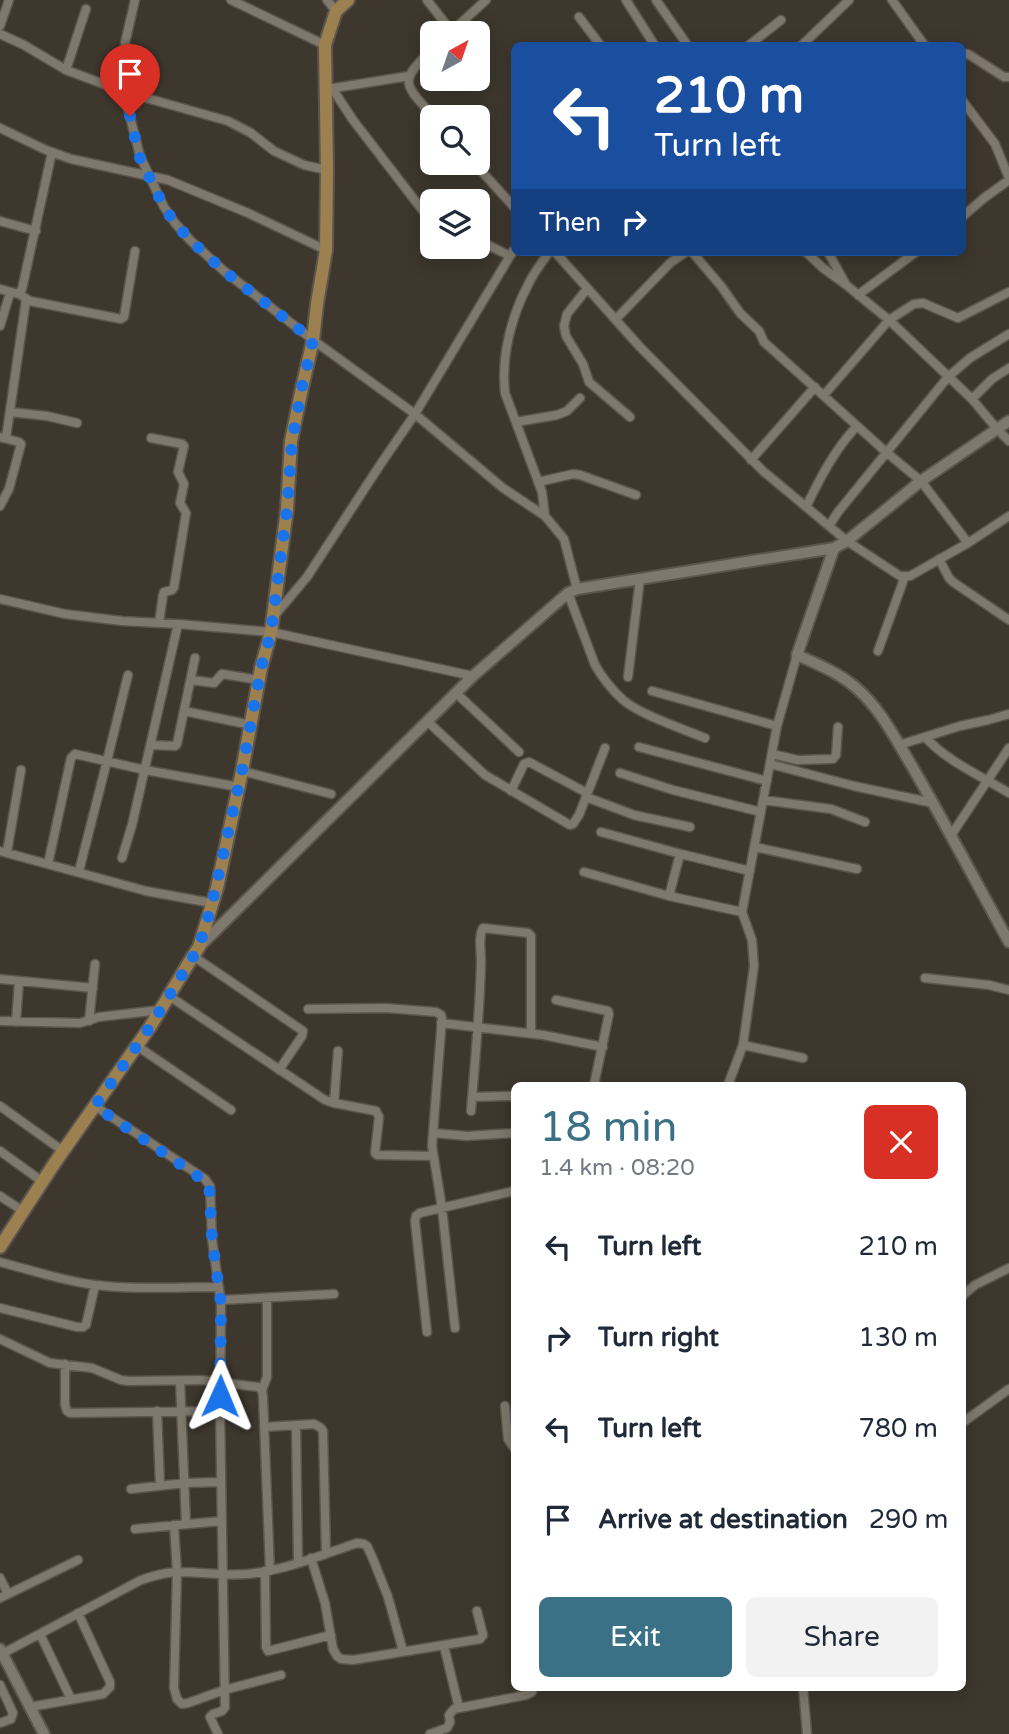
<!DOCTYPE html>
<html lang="en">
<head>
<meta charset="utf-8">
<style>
	:root { --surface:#fff; --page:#f2f2f3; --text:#1f2937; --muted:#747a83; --accent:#3a7186 }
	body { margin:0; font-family:"Varela Round",sans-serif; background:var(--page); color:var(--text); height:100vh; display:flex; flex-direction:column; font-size:26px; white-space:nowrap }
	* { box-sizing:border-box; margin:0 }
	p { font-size:23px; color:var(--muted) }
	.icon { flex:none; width:38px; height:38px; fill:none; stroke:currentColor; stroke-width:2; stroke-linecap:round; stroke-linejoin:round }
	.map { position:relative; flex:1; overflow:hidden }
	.sheet { position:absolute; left:511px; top:1082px; width:455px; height:609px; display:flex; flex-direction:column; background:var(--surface); border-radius:10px; box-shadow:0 4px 18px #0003 }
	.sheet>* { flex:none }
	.banner { position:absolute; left:511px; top:42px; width:455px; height:214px; border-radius:10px; box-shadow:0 4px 18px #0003; background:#1a4fa0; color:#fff; overflow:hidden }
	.needle { width:46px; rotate:40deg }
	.tools { position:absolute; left:420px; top:21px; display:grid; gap:14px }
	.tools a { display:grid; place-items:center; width:70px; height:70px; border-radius:10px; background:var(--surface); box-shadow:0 4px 18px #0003; font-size:35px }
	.pin { position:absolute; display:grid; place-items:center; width:60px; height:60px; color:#fff; margin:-72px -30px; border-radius:50% 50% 50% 0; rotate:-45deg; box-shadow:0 0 7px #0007 }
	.pin .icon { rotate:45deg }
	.me { position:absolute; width:77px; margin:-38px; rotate:1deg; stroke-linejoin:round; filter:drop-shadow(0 0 5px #0008) }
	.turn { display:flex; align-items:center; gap:24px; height:147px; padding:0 28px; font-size:32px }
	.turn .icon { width:91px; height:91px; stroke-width:2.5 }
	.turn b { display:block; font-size:49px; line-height:60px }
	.then { display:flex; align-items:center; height:66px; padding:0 28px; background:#0003; gap:14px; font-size:26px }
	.round { display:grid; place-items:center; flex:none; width:74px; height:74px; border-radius:10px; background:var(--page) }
	.overview { display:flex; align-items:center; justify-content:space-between; height:119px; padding:0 28px }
	h1 { font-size:42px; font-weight:600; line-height:52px; color:var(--accent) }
	.action { display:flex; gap:14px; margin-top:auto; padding:14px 28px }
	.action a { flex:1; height:80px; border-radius:10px; background:var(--accent); color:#fff; font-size:28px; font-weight:600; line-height:80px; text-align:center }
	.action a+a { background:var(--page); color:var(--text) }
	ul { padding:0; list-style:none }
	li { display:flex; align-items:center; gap:21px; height:91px; padding:0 28px }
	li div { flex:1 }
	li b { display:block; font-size:26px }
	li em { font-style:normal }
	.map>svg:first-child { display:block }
</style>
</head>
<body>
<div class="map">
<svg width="1009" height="1734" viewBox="0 0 1009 1734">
	<rect width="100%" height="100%" fill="#3d372d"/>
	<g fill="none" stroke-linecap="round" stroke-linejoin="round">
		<defs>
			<path id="minor" d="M 135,0 L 125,43 L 125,97 L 140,156 L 164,207 L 175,223 L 190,240 L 224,271 L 313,340 L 415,414 L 503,488 L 545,516 L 564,539 L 577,589
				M 231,0 L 325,45
				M 327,0 L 336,11
				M 427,0 L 452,32
				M 626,0 L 655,46
				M 656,0 L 688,46
				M 892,0 L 925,46
				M 579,17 L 601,46
				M 0,26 L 9,0
				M 450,33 L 486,0
				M 0,34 L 24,45 L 66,70 L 125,92 L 228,121 L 251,133 L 274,151 L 304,165 L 327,170
				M 748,46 L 781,20
				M 801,46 L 849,0
				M 432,50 C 397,82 405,85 434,117
				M 962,54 L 968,54 L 1004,77 L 1009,77
				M 66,70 L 86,9
				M 332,88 L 353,120 L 423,211 L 432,218
				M 328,89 L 409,76
				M 962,100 L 995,144 L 1009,178
				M 0,128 L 46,150 L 71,159 L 168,180 L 248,213 L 326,250
				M 474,163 L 514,207
				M 962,217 L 984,198 L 1009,180
				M 0,221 L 36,231
				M 478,240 L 510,256
				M 555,252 L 640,347 L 763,471 L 847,541 L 900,576 L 910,576 L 968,543 L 1009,516
				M 692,252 L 721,286 L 740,313 L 759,331 L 764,342 L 886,452 L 921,481 L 968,543
				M 806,252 L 823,268 L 845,284 L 889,320 L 972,399 L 997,429 L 1009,441
				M 828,252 L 845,283
				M 0,289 L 19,294 L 22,289 L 52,152
				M 587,289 L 567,314 L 564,326 L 566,336 L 583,364 L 589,382 L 630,417
				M 19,294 L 30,301 L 121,319 L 124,317 L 135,251
				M 858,295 L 916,252
				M 616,319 L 670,263 L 686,252
				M 0,326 L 10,293
				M 824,395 L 889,320 L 914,304 L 923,303 L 958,318 L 1009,292
				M 972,399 L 992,379 L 1009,368
				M 10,412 L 47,416 L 77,423
				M 516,422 L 557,415 L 567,411 L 580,398
				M 0,437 L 19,442 L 21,444 L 9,489 L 0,506
				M 6,438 L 26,300
				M 151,438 L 182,444 L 184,446 L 178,472 L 184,484 L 180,503 L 186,513 L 174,587 L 172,590 L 164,592 L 163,595 L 159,623
				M 751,460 L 815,387
				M 538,482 L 573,474 L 580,475 L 636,495
				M 806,507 C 820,478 835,449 857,426
				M 545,516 L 542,492 L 505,393 C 501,357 511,317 528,285 C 533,273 542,263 549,252
				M 829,526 L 838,512 L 948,377 L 970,358 L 1009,334
				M 939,559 L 949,578 L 953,582 L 1009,620
				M 568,593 L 595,665 C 602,677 612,690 623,700 C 641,715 683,729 705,738
				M 0,599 L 65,614 L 122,621 L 178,624 L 271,632 L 473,676
				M 275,615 L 307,577 L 380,465 L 415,414 L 510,256 L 514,250
				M 878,651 L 905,576
				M 628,677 L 640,579
				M 191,680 L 214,683 L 222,674 L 259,680
				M 652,691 L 777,726
				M 456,693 L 519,752
				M 184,711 L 251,725
				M 427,721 L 485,775 L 570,825 L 573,824 L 579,815 L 605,748
				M 925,737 C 949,763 980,775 1009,793
				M 151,745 L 175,746 L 177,744 L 195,658
				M 899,745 L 960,726 L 988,720 L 1009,714
				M 639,747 L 767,781
				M 772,754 L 798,760 L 833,759 L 836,755 L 838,727
				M 770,764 L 854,786 L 933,803
				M 242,771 L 331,794
				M 620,773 L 673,790 L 761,812
				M 511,791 L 524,764 L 529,762 L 587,793
				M 586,797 L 634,815 L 690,827
				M 763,800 L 831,809 L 865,822
				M 601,832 L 681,854 L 750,871
				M 952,834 L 1009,748
				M 755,847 L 857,869
				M 0,851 L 146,891 L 212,903
				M 7,852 L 21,770
				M 122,858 L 132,825 L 178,624
				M 48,864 L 71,758 L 75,754 L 145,770 L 239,787
				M 79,871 L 107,761 L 128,675
				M 584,872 L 669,896 L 742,912
				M 669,896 L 680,854
				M 193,956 L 303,1031 L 302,1036 L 279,1070
				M 925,978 L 989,985 L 1009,990
				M 0,979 L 93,988
				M 169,996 L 325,1100 L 334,1103 L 376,1111 L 379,1117 L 375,1153 L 377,1155 L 433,1156
				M 556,1000 L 608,1011 L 609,1014 L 594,1085
				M 308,1009 L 386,1008 L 436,1012 L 441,1015 L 442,1018 L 432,1146 L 442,1208 L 455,1328
				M 0,1021 L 80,1023 L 99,1017 L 160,1010
				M 89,1021 L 95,964
				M 16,1022 L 19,981
				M 441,1023 L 543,1035 L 603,1047
				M 743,1045 L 803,1058
				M 137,1046 L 231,1110
				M 728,1085 L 743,1045 L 754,966 L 752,940 L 742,912 L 777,726 L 797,655
				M 472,1097 L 514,1096
				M 334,1103 L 338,1051
				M 0,1106 L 63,1151
				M 95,1106 L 205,1179 L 210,1186 L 212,1239 L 221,1303 L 220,1411 L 225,1707 L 222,1711 L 213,1714 L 210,1717 L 218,1734
				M 471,1111 C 475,1061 480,1011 481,961 C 481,950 478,937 483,928 L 528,933 L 531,936 L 531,1033
				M 433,1133 L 467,1136 L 514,1133
				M 0,1151 L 43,1182
				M 0,1196 L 23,1211
				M 0,1262 C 31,1270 63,1281 95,1285 C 136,1290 178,1287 219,1287
				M 962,1296 L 975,1285 L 1009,1268
				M 221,1300 L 334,1294
				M 0,1308 L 77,1327 L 83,1327 L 86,1325 L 95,1285
				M 427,1332 L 415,1221 L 416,1216 L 420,1213 L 514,1191
				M 0,1339 L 50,1363 L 92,1368 L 121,1380 L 129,1381 L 201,1380 L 258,1387 L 262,1390 L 263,1397 L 270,1571
				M 65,1364 L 65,1405 L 67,1411 L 70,1413 L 220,1411
				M 180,1381 L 186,1524
				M 262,1390 L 267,1377 L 267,1298
				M 505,1406 L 508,1439 L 514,1448
				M 157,1411 L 160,1485
				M 962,1423 L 1009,1389
				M 296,1425 L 298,1562
				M 264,1427 L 314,1424 L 321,1428 L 323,1431 L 326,1553
				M 131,1489 L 185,1483 L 221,1482
				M 174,1525 L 177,1572 L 174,1688 L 177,1699 L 182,1704 L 188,1703 L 224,1690 L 281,1675
				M 135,1529 L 221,1521
				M 311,1558 L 325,1603 L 333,1649 L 337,1656 L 341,1659 L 353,1660 L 480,1639 L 483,1635 L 477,1611
				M 265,1571 L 266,1647 L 268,1651 L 331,1635
				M 0,1578 L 8,1594
				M 0,1598 L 78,1560
				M 40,1634 L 71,1699
				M 444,1646 L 459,1708
				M 0,1655 L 141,1580 C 153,1576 165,1572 178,1572 C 201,1572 225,1576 248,1574 C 286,1570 322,1555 357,1543 L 364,1544 L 367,1546 L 373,1559 L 388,1597 L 403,1651
				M 0,1685 L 13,1713 L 11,1719 L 0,1723
				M 803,1687 L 807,1734
				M 30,1707 L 103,1694 L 110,1687 L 110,1682 L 78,1613
				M 430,1734 L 447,1728 L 450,1722 L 449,1715 L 454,1709 L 526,1695 L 532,1692 L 533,1687"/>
			<path id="tertiary" d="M 834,548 L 797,655 C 817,664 837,672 854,686 C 880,707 896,740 913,768 C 946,825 977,884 1009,942
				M 199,947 L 473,676 L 568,593 L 577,589 L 834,548 L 847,541 L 921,481 L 1009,421
				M 0,1649 L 44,1734"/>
			<path id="primary" d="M 0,1247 L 54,1164 L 150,1027 L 193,956 L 199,947 L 217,888 L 242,771 L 261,668 L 271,632 L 287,509 L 291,441 L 302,388 L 313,340 L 317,304 L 326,250 L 327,170 L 325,45 L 336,11 L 348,0"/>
		</defs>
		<!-- minor casing -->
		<use href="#minor" stroke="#5b554d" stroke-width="11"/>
		<!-- tertiary casing -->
		<use href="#tertiary" stroke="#5b554d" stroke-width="14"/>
		<!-- primary casing -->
		<use href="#primary" stroke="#5b554d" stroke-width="16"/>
		<!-- minor -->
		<use href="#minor" stroke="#7f786d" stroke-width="8"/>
		<!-- tertiary -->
		<use href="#tertiary" stroke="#7f786d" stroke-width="10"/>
		<!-- primary -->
		<use href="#primary" stroke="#9c804f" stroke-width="12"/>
	</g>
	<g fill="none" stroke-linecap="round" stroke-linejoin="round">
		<!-- route -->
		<path stroke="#1a73e8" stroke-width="12" stroke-dasharray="0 21.6" d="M 130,116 L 139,156 L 164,207 L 175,223 L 190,240 L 224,271 L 313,340 L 302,387 L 292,441 L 287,509 L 271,632 L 261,668 L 242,771 L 212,904 L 199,947 L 150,1027 L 95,1106 L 209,1184 L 212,1239 L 221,1303 L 220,1396"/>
	</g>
</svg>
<div class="tools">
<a><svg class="needle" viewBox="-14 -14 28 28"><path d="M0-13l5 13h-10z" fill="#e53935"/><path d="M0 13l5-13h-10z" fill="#747a83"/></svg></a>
<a><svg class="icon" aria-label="search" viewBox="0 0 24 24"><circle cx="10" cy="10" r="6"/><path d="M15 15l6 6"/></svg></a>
<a><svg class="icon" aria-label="layers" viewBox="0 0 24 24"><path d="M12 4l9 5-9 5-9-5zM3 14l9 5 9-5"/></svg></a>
</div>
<div class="pin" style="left:130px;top:116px;background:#d93025"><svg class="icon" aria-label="arrive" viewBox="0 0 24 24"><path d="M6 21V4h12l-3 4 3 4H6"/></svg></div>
<svg class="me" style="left:220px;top:1396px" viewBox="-20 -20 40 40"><path d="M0-17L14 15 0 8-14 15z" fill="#1a73e8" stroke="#fff" stroke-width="4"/></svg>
<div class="banner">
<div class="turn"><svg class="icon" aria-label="left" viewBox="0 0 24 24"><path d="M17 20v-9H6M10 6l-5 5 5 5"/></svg><div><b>210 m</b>Turn left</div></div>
<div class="then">Then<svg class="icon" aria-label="right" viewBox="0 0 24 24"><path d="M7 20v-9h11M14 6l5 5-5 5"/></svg></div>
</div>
<section class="sheet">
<div class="overview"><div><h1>18 min</h1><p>1.4 km · 08:20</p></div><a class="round" style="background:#d93025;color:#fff"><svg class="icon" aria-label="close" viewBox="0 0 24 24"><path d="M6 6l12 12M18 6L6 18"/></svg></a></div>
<ul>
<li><svg class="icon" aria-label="left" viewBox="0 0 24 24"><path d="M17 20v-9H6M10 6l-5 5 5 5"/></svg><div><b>Turn left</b></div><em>210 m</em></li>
<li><svg class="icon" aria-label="right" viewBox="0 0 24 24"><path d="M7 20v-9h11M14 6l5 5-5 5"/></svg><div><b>Turn right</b></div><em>130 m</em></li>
<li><svg class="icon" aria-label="left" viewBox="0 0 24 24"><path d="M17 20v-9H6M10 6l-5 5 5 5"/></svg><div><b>Turn left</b></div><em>780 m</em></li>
<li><svg class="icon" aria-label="arrive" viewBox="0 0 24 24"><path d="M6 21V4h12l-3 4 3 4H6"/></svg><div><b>Arrive at destination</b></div><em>290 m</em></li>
</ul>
<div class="action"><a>Exit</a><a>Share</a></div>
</section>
</div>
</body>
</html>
